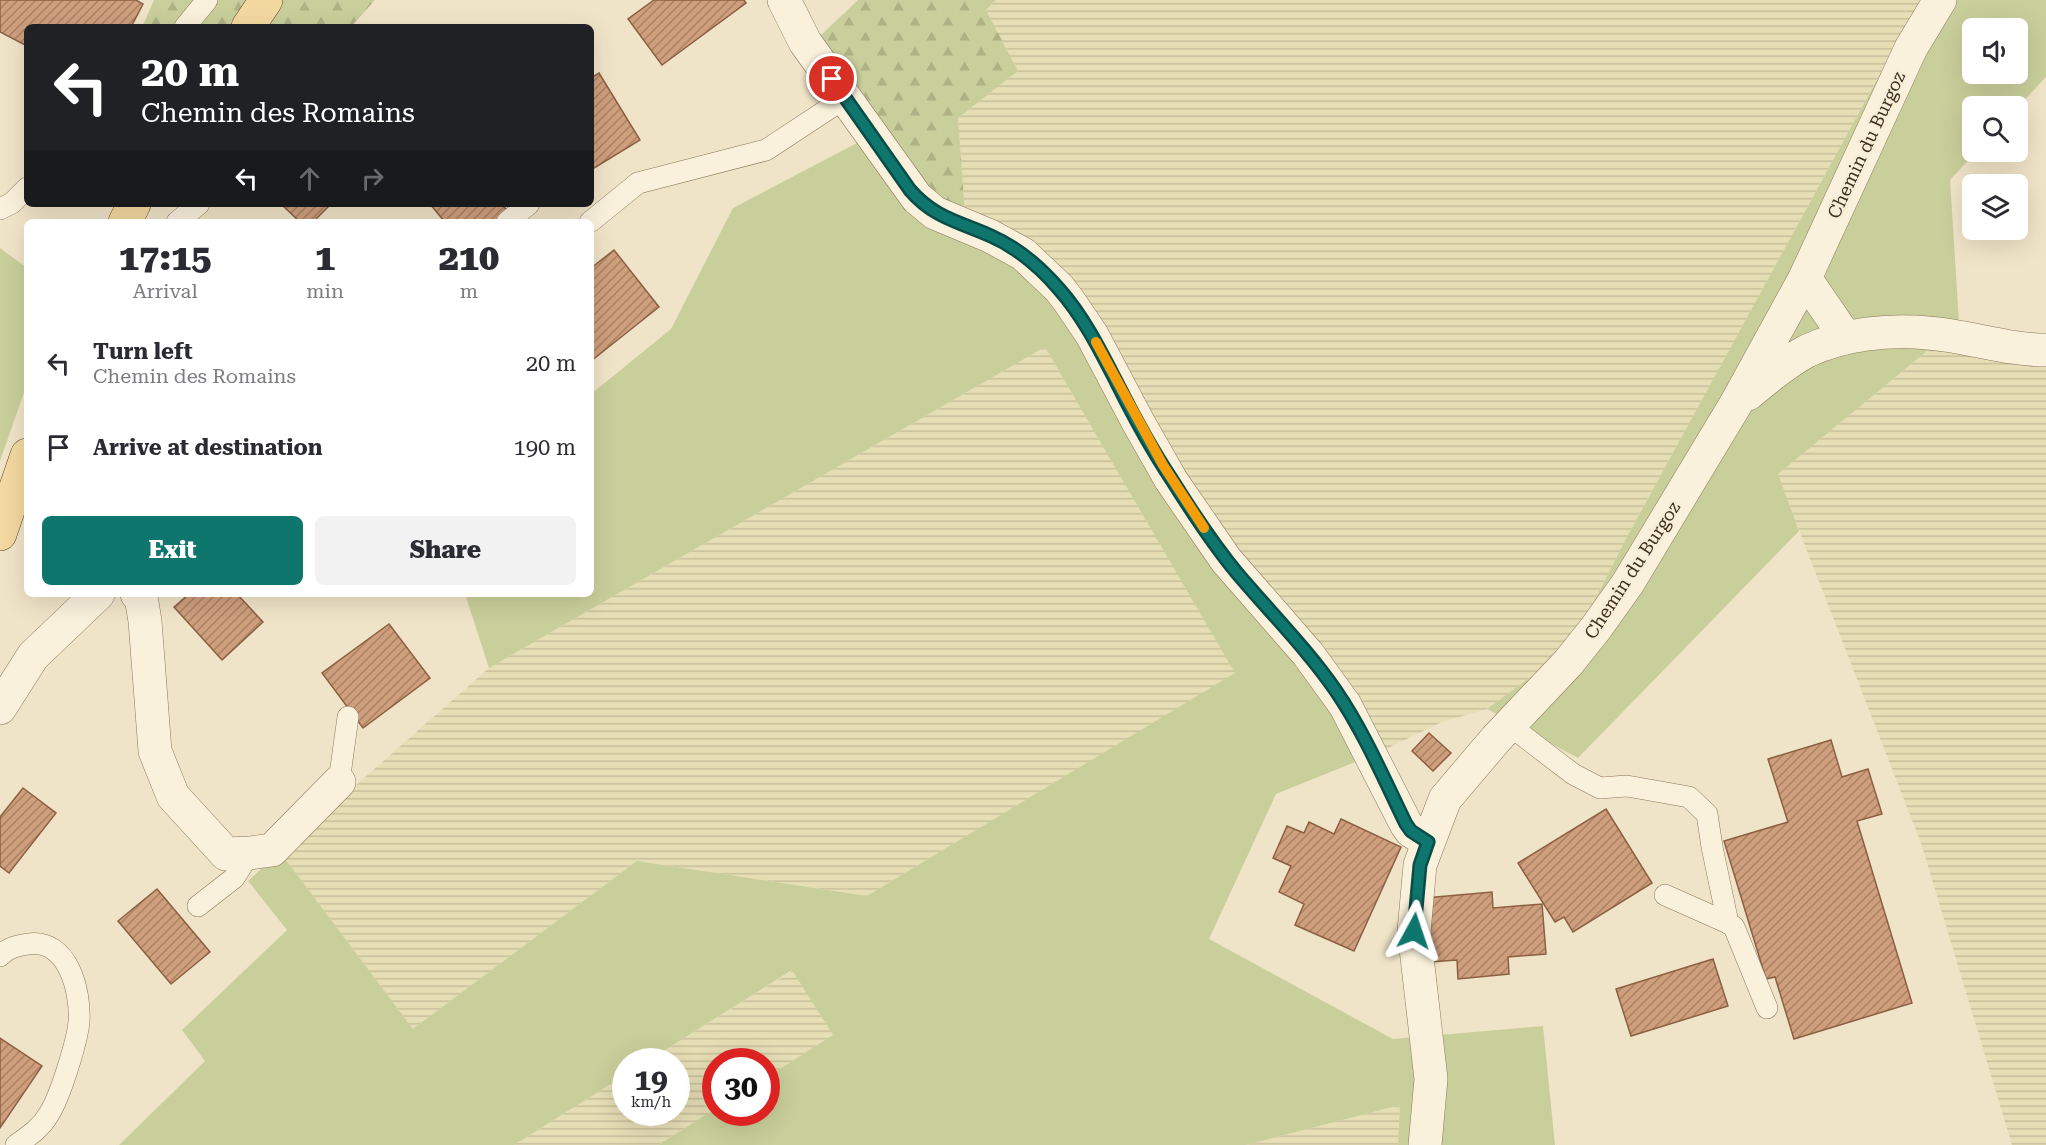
<!DOCTYPE html>
<html lang="en">
<head>
<meta charset="utf-8">
<style>
	:root { --surface:#fff; --page:#f2f2f3; --text:#2b2b33; --muted:#7c7c81; --accent:#0f766e }
	body { margin:0; font-family:"Roboto Serif",serif; background:var(--page); color:var(--text); height:100vh; display:flex; flex-direction:column; font-size:22px; white-space:nowrap }
	* { box-sizing:border-box; margin:0 }
	p { font-size:20px; color:var(--muted) }
	.icon { flex:none; width:33px; height:33px; fill:none; stroke:currentColor; stroke-width:2; stroke-linecap:round; stroke-linejoin:round }
	.map { position:relative; flex:1; overflow:hidden }
	.panel { position:absolute; left:24px; top:219px; width:570px; height:378px; display:flex; flex-direction:column; background:var(--surface); border-radius:9px; box-shadow:0 6px 24px #0002 }
	.panel>* { flex:none }
	.guide { position:absolute; left:24px; top:24px; width:570px; height:183px; border-radius:9px; box-shadow:0 6px 24px #0002; background:#202124; color:#fff; overflow:hidden }
	.buttons { position:absolute; left:1962px; top:18px; display:grid; gap:12px }
	.buttons a { display:grid; place-items:center; width:66px; height:66px; border-radius:9px; background:var(--surface); box-shadow:0 6px 24px #0002; font-size:30px }
	.speed { position:absolute; left:612px; top:1048px; display:flex; gap:12px; font-size:30px; font-weight:700; text-align:center }
	.speed>* { display:grid; place-content:center; width:78px; height:78px; border-radius:50%; background:var(--surface); box-shadow:0 6px 24px #0002; line-height:1 }
	.speed small { font-size:15px; font-weight:400 }
	.speed .limit { border:9px solid #d22; background:#fff; color:#111 }
	.pin { position:absolute; display:grid; place-items:center; width:51px; height:51px; color:#fff; margin:-26px; border:3px solid #fff; border-radius:50%; box-shadow:0 2px 6px #0007 }
	.me { position:absolute; width:66px; margin:-33px; rotate:5deg; stroke-linejoin:round; filter:drop-shadow(0 0 4px #0008) }
	.turn { display:flex; align-items:center; gap:21px; height:126px; padding:0 18px; font-size:27px }
	.turn .icon { width:78px; height:78px; stroke-width:2.5 }
	.turn b { display:block; font-size:42px; line-height:51px }
	.lanes { display:flex; align-items:center; height:57px; padding:0 18px; background:#0003; justify-content:center; gap:30px; direction:ltr }
	.lanes .off { opacity:.35 }
	.eta { display:flex; justify-content:space-evenly; align-items:center; height:102px; text-align:center }
	.eta b { font-size:36px; font-weight:800; line-height:42px }
	.primary-button { display:flex; gap:12px; margin-top:auto; padding:12px 18px }
	.primary-button a { flex:1; height:69px; border-radius:9px; background:var(--accent); color:#fff; font-size:24px; font-weight:800; line-height:69px; text-align:center }
	.primary-button a+a { background:var(--page); color:var(--text) }
	ul { padding:0; list-style:none }
	li { display:flex; align-items:center; gap:18px; height:84px; padding:0 18px }
	li div { flex:1 }
	li b { display:block; font-size:22px }
	li em { font-style:normal }
	.map>svg:first-child { display:block }
</style>
</head>
<body>
<div class="map">
<svg width="2046" height="1145" viewBox="0 0 2046 1145">
	<defs>
		<pattern id="farmland-rules" width="6" height="5" patternUnits="userSpaceOnUse" patternTransform="scale(1.5)"><rect width="6" height="5" fill="#e6deb5"/><path d="M0 2.5h6" fill="none" stroke="#c6bf9b"/></pattern>
		<pattern id="forest-firs" width="22" height="20" patternUnits="userSpaceOnUse" patternTransform="scale(1.5)"><rect width="22" height="20" fill="#c9cf9b"/><path d="M5 1l3.5 6h-7zM16 11l3.5 6h-7z" fill="#aeb285"/></pattern>
		<pattern id="building-hatch" width="6" height="6" patternUnits="userSpaceOnUse" patternTransform="scale(1.5)"><rect width="6" height="6" fill="#cf9f7d"/><path d="M-1 1l2-2M0 6l6-6M5 7l2-2" fill="none" stroke="#a98266"/></pattern>
	</defs>
	<rect width="100%" height="100%" fill="#f0e4c8"/>
	<!-- farmland -->
	<path fill="url(#farmland-rules)" d="M 996,0 L 1925,0 L 1902,34 L 1628,535 L 1570,648 L 1487,709 L 1442,722 L 1380,752 L 965,213 L 958,118 L 1018,71 L 986,10 Z
		M 1045,347 L 1236,673 L 867,896 L 637,861 L 413,1029 L 280,852 L 489,668 Z
		M 1927,351 L 2046,358 L 2046,1145 L 2012,1145 L 1921,843 L 1777,474 Z
		M 793,970 L 833,1035 L 767,1077 L 766,1062 L 716,1062 L 715,1109 L 658,1145 L 514,1145 L 625,1075 L 626,1113 L 676,1113 L 676,1062 L 646,1062 Z
		M 1400,1105 L 1398,1145 L 1246,1145 Z"/>
	<!-- grass -->
	<path fill="#c9cf9b" fill-rule="evenodd" d="M 1925,0 L 2046,0 L 2046,77 L 2018,107 L 1972,106 L 1972,152 L 1976,152 L 1950,180 L 1961,353 L 1927,351 L 1778,474 L 1799,531 L 1578,758 L 1487,709 L 1570,648 L 1628,535 L 1902,34 ZM 1972,28 L 2018,28 L 2018,74 L 1972,74 Z
		M 857,143 L 965,213 L 1046,257 L 1172,463 L 1380,752 L 1276,794 L 1209,939 L 1393,1039 L 1543,1026 L 1555,1145 L 1398,1145 L 1400,1105 L 1246,1145 L 658,1145 L 715,1109 L 716,1113 L 766,1113 L 767,1077 L 833,1035 L 792,970 L 646,1062 L 626,1062 L 625,1075 L 514,1145 L 119,1145 L 205,1061 L 182,1030 L 287,930 L 248,881 L 280,852 L 413,1029 L 637,861 L 867,896 L 1235,673 L 1045,347 L 489,668 L 465,594 L 591,594 L 591,394 L 671,329 L 733,208 Z
		M 0,248 L 27,268 L 27,384 L 0,461 Z"/>
	<!-- forest -->
	<path fill="url(#forest-firs)" d="M 154,0 L 375,0 L 351,27 L 146,27 L 143,25 Z
		M 858,0 L 996,0 L 986,10 L 1018,71 L 958,118 L 965,213 L 857,143 L 828,91 L 821,35 Z"/>
	<!-- building -->
	<path fill="url(#building-hatch)" stroke="#8d5f41" stroke-width="1.5" d="M 0,0 L 136,0 L 143,4 L 131,27 L 27,27 L 27,46 L 0,32 Z
		M 654,0 L 744,0 L 746,3 L 662,65 L 628,19 Z
		M 599,73 L 640,140 L 591,170 L 591,78 Z
		M 281,204 L 331,204 L 313,222 L 300,222 Z
		M 430,204 L 502,204 L 508,212 L 496,222 L 443,222 L 444,221 Z
		M 614,250 L 659,307 L 591,361 L 591,268 Z
		M 189,594 L 237,594 L 263,622 L 222,660 L 174,607 Z
		M 389,624 L 430,678 L 363,728 L 322,673 Z
		M 1429,733 L 1451,753 L 1433,771 L 1412,751 Z
		M 1831,740 L 1842,777 L 1868,769 L 1882,814 L 1857,821 L 1912,1003 L 1794,1039 L 1775,977 L 1766,979 L 1724,841 L 1788,822 L 1768,759 Z
		M 23,788 L 56,813 L 9,873 L 0,866 L 0,817 Z
		M 1606,809 L 1652,883 L 1573,932 L 1564,917 L 1555,922 L 1518,863 Z
		M 1341,819 L 1401,847 L 1354,951 L 1295,925 L 1304,904 L 1279,892 L 1291,866 L 1273,858 L 1287,826 L 1304,833 L 1309,822 L 1334,834 Z
		M 157,889 L 210,952 L 171,984 L 118,921 Z
		M 1492,892 L 1493,908 L 1542,904 L 1546,954 L 1508,957 L 1509,974 L 1458,979 L 1457,960 L 1430,962 L 1425,898 Z
		M 1713,959 L 1728,1006 L 1631,1036 L 1616,989 Z
		M 0,1038 L 42,1066 L 0,1128 Z"/>
	<g fill="none" stroke-linecap="round" stroke-linejoin="round">
		<defs>
			<path id="service" d="M 185,27 L 207,0
				M 0,209 L 12,203 L 27,188
				M 177,222 L 199,204
				M 507,222 L 529,204
				M 590,222 L 638,183 L 766,150 L 845,98
				M 1509,725 L 1573,774 L 1600,788 L 1627,786 L 1689,797 L 1707,814 L 1712,847 L 1728,923 L 1734,927 L 1767,1008
				M 339,782 L 348,717
				M 1665,895 L 1728,923
				M 198,906 L 234,878 L 250,853
				M 0,956 C 9,947 16,946 28,944 C 68,938 81,991 79,1022 C 77,1042 60,1097 49,1114 C 41,1128 29,1136 16,1145"/>
			<path id="minor" d="M 784,0 L 805,42 L 917,198 L 935,213 L 990,236 L 1023,254 L 1059,288 L 1069,301 L 1092,335 L 1138,422 L 1171,480 L 1226,560 L 1308,654 L 1345,705 L 1406,824 L 1411,831 L 1428,842
				M 1805,278 L 1846,338
				M 1748,394 C 1766,379 1786,362 1807,351 C 1843,334 1889,329 1928,333 C 1968,336 2006,350 2046,350
				M 137,594 L 141,597 L 145,621 L 155,751 L 173,796 L 226,854 L 250,853 L 272,850 L 339,782
				M 0,708 L 33,656 L 98,594
				M 1425,1145 L 1431,1079 L 1414,931 L 1420,865 L 1445,799 L 1496,739 L 1568,663 L 1596,628 L 1628,583 L 1737,402 L 1805,278 L 1911,48 L 1940,0"/>
			<path id="primary" d="M 248,27 L 266,0
				M 125,222 L 134,204
				M 0,534 L 27,455"/>
		</defs>
		<!-- service casing -->
		<use href="#service" stroke="#8d765c" stroke-width="22"/>
		<!-- minor casing -->
		<use href="#minor" stroke="#8d765c" stroke-width="34"/>
		<!-- primary casing -->
		<use href="#primary" stroke="#5b4430" stroke-width="34"/>
		<!-- service -->
		<use href="#service" stroke="#faf1dc" stroke-width="21"/>
		<!-- minor -->
		<use href="#minor" stroke="#faf1dc" stroke-width="33"/>
		<!-- primary -->
		<use href="#primary" stroke="#f3d9a0" stroke-width="33"/>
	</g>
	<g fill="none" stroke-linecap="round" stroke-linejoin="round">
		<defs>
			<path id="route" d="M 832,79 L 910,190 C 934,218 960,222 991,236 C 1018,248 1040,267 1059,289 C 1084,317 1101,352 1118,385 C 1134,417 1152,450 1172,480 C 1192,512 1213,544 1237,573 C 1270,612 1307,649 1336,691 C 1364,732 1384,779 1406,824 L 1411,831 L 1428,842 L 1420,865 L 1414,931"/>
		</defs>
		<!-- route casing -->
		<use href="#route" stroke="#0a4d48" stroke-width="15"/>
		<!-- route -->
		<use href="#route" stroke="#0f766e" stroke-width="10"/>
		<!-- slow -->
		<path stroke="#f59e0b" stroke-width="10" d="M 1096,342 L 1163,465 L 1204,528"/>
	</g>
	<g text-anchor="middle" dominant-baseline="central" stroke-width="5" stroke-linejoin="round" paint-order="stroke">
		<!-- street labels -->
		<g font-size="18" fill="#3d2e20" stroke="#f7eed8">
			<text transform="translate(1866 145) rotate(-65)">Chemin du Burgoz</text>
			<text transform="translate(1632 570) rotate(-57)">Chemin du Burgoz</text>
		</g>
	</g>
</svg>
<div class="buttons">
<a><svg class="icon" aria-label="sound" viewBox="0 0 24 24"><path d="M4 9h4l5-4v14l-5-4H4zM17 9q2 3 0 6"/></svg></a>
<a><svg class="icon" aria-label="search" viewBox="0 0 24 24"><circle cx="10" cy="10" r="6"/><path d="M15 15l6 6"/></svg></a>
<a><svg class="icon" aria-label="layers" viewBox="0 0 24 24"><path d="M12 4l9 5-9 5-9-5zM3 14l9 5 9-5"/></svg></a>
</div>
<div class="speed"><div>19<small>km/h</small></div><div class="limit">30</div></div>
<div class="pin" style="left:832px;top:79px;background:#d93025"><svg class="icon" aria-label="arrive" viewBox="0 0 24 24"><path d="M6 21V4h12l-3 4 3 4H6"/></svg></div>
<svg class="me" style="left:1414px;top:931px" viewBox="-20 -20 40 40"><path d="M0-17L14 15 0 8-14 15z" fill="#0f766e" stroke="#fff" stroke-width="4"/></svg>
<div class="guide">
<div class="turn"><svg class="icon" aria-label="left" viewBox="0 0 24 24"><path d="M17 20v-9H6M10 6l-5 5 5 5"/></svg><div><b>20 m</b>Chemin des Romains</div></div>
<div class="lanes"><svg class="icon" aria-label="left" viewBox="0 0 24 24"><path d="M17 20v-9H6M10 6l-5 5 5 5"/></svg><svg class="icon off" aria-label="ahead" viewBox="0 0 24 24"><path d="M12 20V5M6 11l6-6 6 6"/></svg><svg class="icon off" aria-label="right" viewBox="0 0 24 24"><path d="M7 20v-9h11M14 6l5 5-5 5"/></svg></div>
</div>
<section class="panel">
<div class="eta">
<div><b>17:15</b><p>Arrival</p></div>
<div><b>1</b><p>min</p></div>
<div><b>210</b><p>m</p></div>
</div>
<ul>
<li><svg class="icon" aria-label="left" viewBox="0 0 24 24"><path d="M17 20v-9H6M10 6l-5 5 5 5"/></svg><div><b>Turn left</b><p>Chemin des Romains</p></div><em>20 m</em></li>
<li><svg class="icon" aria-label="arrive" viewBox="0 0 24 24"><path d="M6 21V4h12l-3 4 3 4H6"/></svg><div><b>Arrive at destination</b></div><em>190 m</em></li>
</ul>
<div class="primary-button"><a>Exit</a><a>Share</a></div>
</section>
</div>
</body>
</html>
